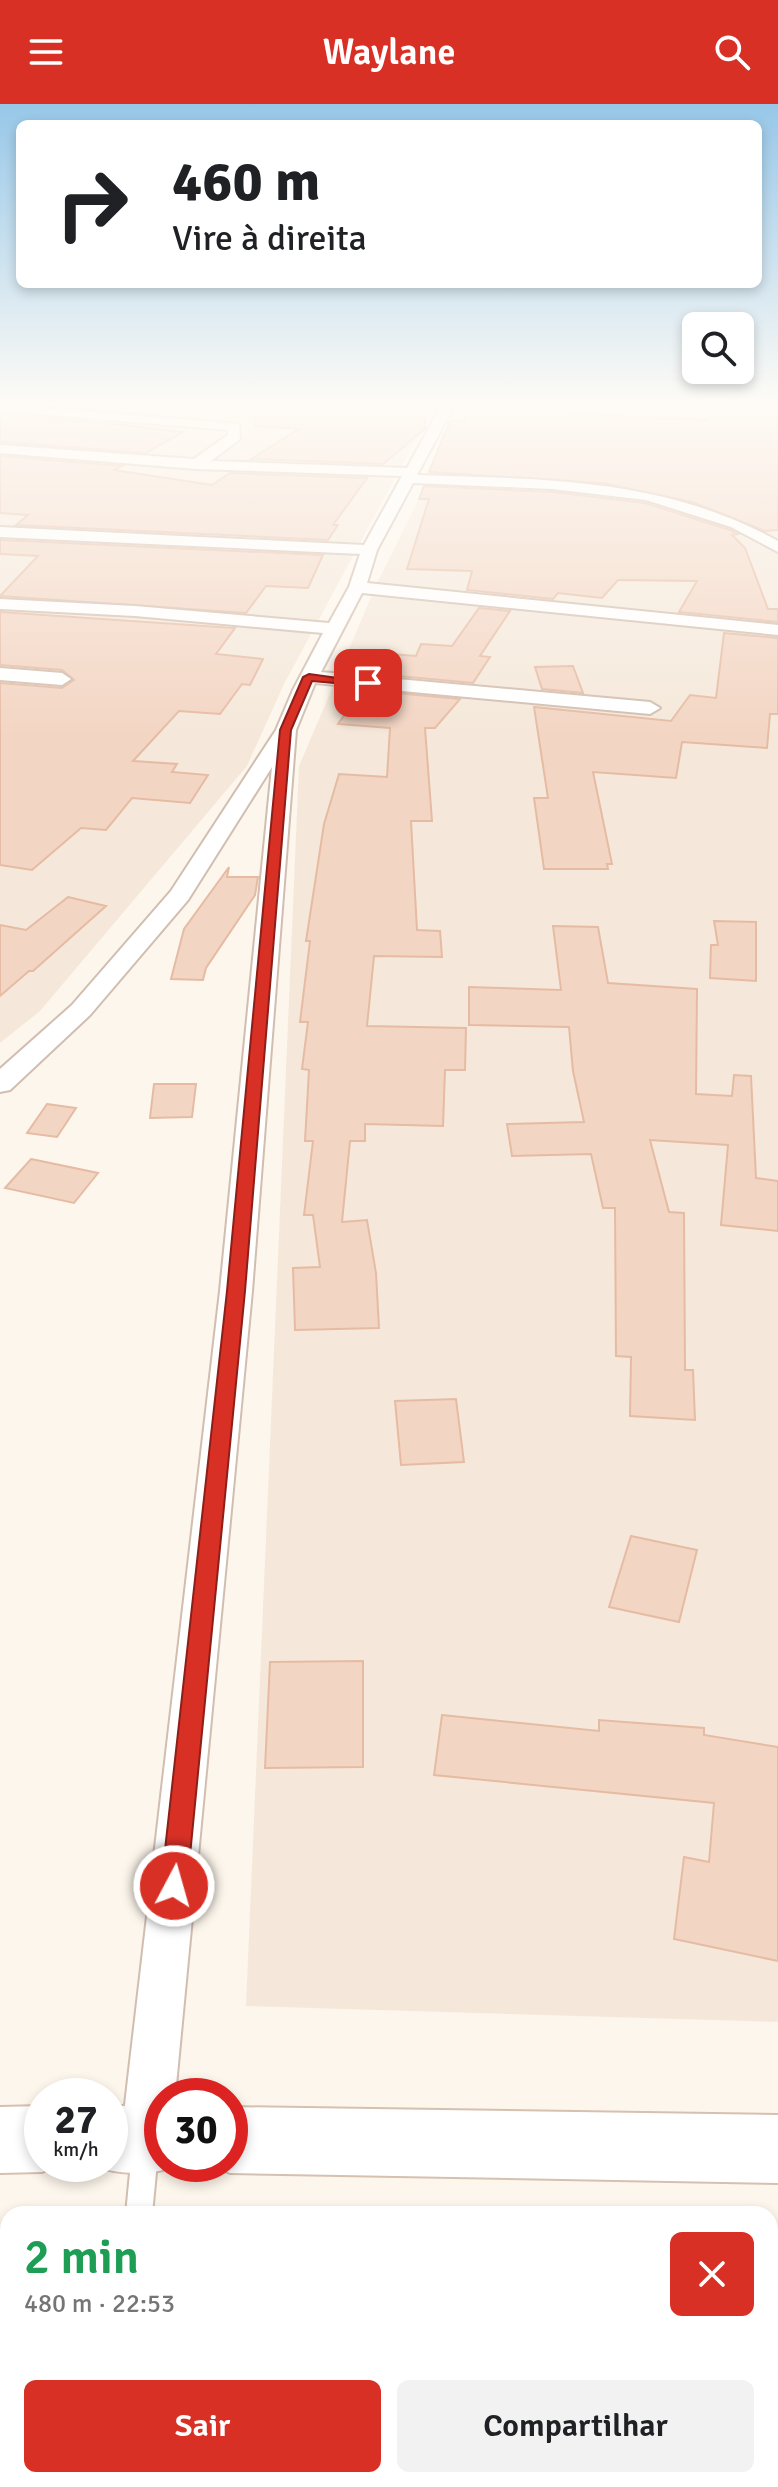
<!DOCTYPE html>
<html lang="pt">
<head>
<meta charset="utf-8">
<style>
	:root { --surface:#fff; --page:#f2f2f2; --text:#202124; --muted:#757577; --accent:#d93025 }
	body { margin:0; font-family:Signika,sans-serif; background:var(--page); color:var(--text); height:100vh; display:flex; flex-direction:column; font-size:30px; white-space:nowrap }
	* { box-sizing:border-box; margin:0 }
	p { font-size:26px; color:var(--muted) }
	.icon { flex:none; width:44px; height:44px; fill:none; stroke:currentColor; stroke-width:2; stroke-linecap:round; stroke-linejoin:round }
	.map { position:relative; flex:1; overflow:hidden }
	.details { position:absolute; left:0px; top:2102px; width:778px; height:282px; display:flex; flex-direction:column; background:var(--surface); border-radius:24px 24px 0 0; box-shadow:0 4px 12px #0003 }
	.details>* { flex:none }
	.top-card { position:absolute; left:16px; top:16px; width:746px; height:168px; border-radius:12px; box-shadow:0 4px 12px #0003; background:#fff; color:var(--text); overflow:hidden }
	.tools { position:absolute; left:682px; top:208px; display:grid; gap:16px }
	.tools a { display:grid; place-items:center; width:72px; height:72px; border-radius:12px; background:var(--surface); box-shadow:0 4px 12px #0003; font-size:40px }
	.speed { position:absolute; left:24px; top:1974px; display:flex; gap:16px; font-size:40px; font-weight:700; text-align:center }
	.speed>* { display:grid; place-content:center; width:104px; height:104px; border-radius:50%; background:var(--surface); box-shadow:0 4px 12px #0003; line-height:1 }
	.speed small { font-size:20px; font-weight:400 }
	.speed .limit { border:12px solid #d22; background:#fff; color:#111 }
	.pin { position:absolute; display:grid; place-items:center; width:68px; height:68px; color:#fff; margin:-34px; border-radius:16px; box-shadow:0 4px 12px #0006 }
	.me { position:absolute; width:88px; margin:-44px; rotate:6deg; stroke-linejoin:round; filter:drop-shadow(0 0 6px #0008) }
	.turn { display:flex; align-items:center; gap:28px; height:168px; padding:0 24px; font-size:36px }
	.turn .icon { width:104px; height:104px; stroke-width:2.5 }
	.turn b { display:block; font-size:56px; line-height:68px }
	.round { display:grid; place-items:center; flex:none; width:84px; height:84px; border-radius:12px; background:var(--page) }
	.head { display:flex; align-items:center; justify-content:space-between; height:136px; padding:0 24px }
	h1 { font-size:48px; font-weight:600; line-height:60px; color:#1e9e55 }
	.primary-button { display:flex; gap:16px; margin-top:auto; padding:16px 24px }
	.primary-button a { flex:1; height:92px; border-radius:12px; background:var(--accent); color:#fff; font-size:32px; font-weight:600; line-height:92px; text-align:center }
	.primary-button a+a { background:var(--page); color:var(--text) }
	header { display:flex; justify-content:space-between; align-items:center; height:104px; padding:0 24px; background:var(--accent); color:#fff; font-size:36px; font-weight:600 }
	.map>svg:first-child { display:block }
</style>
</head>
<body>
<header><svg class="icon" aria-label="menu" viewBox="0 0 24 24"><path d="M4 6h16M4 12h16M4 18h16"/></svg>Waylane<svg class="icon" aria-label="search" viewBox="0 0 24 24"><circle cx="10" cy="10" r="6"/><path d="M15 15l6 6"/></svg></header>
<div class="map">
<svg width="778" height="2383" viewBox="0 0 778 2383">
	<rect width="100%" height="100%" fill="#fdf6ec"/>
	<!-- residential -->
	<path fill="#f5e8da" d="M 0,300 L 71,304 L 77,300 L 435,300 L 284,580 L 247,662 L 40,907 L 0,939 Z
		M 466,300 L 778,300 L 778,1918 L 246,1902 L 299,662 L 378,477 Z"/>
	<!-- building -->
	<path fill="#f3d5c3" stroke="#e6bba3" stroke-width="2" d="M 256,300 L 424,300 L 425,325 L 383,360 L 251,355 L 299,325 L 255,322 Z
		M 717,301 L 778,306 L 778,426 L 765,427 L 692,398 L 603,379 L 429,368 L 450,317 L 464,317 L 473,305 L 708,316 Z
		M 0,310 L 115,320 L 183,328 L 146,349 L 0,338 Z
		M 0,352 L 122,362 L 114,366 L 212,381 L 230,369 L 367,374 L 333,421 L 338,421 L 328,436 L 16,421 L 28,411 L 0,409 Z
		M 424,382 L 552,388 L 645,399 L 730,426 L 738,430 L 732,431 L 745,444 L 768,505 L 778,505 L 778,518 L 679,508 L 697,477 L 618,476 L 602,494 L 558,489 L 553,495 L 467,486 L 472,467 L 407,465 L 429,395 L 419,395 Z
		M 0,436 L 323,451 L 308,484 L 266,482 L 246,509 L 0,492 L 38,452 L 0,450 Z
		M 479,504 L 510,507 L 480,552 L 490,553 L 473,579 L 376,570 L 391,550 L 416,552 L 421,540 L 452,542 Z
		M 0,508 L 235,524 L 216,550 L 263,555 L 250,581 L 242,580 L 220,610 L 179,607 L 133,657 L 177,660 L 172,668 L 208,671 L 190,699 L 132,694 L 106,726 L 81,724 L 32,766 L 0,761 L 0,579 L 62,584 L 74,576 L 62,566 L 0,561 Z
		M 724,529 L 778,534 L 778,610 L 770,610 L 767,644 L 682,638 L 676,674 L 593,668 L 612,760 L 607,760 L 608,765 L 544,765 L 534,694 L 548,694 L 534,603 L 671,617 L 690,591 L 716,594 Z
		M 573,562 L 583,589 L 542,585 L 535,563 Z
		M 363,586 L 460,595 L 435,624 L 425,624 L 432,717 L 411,717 L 417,826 L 440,827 L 442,853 L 374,852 L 367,922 L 466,924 L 465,966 L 445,966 L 443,1022 L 365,1020 L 365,1037 L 350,1037 L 342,1118 L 367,1116 L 376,1169 L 379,1224 L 295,1226 L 293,1164 L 320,1163 L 313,1111 L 304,1111 L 313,1037 L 305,1037 L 309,966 L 302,965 L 308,918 L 300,918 L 310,837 L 306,837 L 324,720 L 339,670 L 387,673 L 390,624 L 338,620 Z
		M 229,763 L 227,773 L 258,773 L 255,791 L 206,864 L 203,876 L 171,875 L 184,825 Z
		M 68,793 L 106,802 L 33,867 L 29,867 L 0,892 L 0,821 L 26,826 Z
		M 714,817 L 756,818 L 756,877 L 710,874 L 711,841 L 718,841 Z
		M 553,822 L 598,823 L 608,879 L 697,885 L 696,990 L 732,992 L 734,971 L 751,972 L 756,1074 L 778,1077 L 778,1127 L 721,1121 L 728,1041 L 650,1036 L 669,1108 L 684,1109 L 685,1266 L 693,1266 L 695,1316 L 630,1312 L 631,1253 L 616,1252 L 615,1104 L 603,1104 L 591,1050 L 512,1052 L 507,1020 L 584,1018 L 573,967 L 569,923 L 469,921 L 469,883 L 561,886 Z
		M 154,980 L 196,980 L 192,1013 L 150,1014 Z
		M 47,1000 L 76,1004 L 57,1033 L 27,1029 Z
		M 31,1055 L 98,1069 L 74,1099 L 5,1084 Z
		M 456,1295 L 464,1358 L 401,1361 L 395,1297 Z
		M 631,1432 L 697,1446 L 679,1518 L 609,1503 Z
		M 363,1557 L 363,1663 L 265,1664 L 270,1558 Z
		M 442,1611 L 599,1627 L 599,1616 L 704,1624 L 704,1631 L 778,1643 L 778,1857 L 674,1835 L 684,1753 L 709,1758 L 714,1699 L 434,1671 Z"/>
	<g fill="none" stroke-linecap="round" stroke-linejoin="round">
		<defs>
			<path id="lane" d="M 145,2036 L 154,2039 L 158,2048 L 152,2110 L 126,2110 L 132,2048 L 136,2039 Z
				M 91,2376 L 119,2376 L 118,2383 L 90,2383 Z"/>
			<path id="street" d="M 0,300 L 239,320 L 240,335 L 211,357 L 407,364 L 442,300 L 455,300 L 417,371 C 543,375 665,374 778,437 L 778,448 L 731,423 L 646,396 L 552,385 L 413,379 L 377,446 L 367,479 L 778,521 L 778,531 L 362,489 L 321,568 L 650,598 L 660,604 L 650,610 L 315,579 L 296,626 L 252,1187 L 175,1992 L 162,1992 L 162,2053 L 146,2059 L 128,2052 L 121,2035 L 220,1187 L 272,663 L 188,796 L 90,911 L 10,986 L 0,988 L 0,965 L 72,901 L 171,787 L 276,626 L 293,586 L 323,529 L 135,512 L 0,505 L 0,495 L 135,502 L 329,519 L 349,483 L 360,450 L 0,433 L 0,423 L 364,441 L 402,372 L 196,365 L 0,349 L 0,341 L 194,355 L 228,331 L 228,326 L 0,307 Z
				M 0,564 L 62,569 L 71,575 L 62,581 L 0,576 Z"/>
			<path id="secondary" d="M 42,2002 L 42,2060 L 63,2060 L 42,2068 L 0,2069 L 0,2003 Z
				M 110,2002 L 162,2002 L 162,2060 L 183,2060 C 153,2072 119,2072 89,2060 L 110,2060 Z
				M 230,2003 L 778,2011 L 778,2079 L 230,2069 L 207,2060 L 230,2060 Z"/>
		</defs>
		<!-- lane casing -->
		<use href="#lane" stroke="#d1beb0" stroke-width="4"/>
		<!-- street casing -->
		<use href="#street" stroke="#d1beb0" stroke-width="4"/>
		<!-- secondary casing -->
		<use href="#secondary" stroke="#d6c0b0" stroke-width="4"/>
		<!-- lane -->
		<use href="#lane" fill="#fff" fill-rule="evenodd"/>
		<!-- street -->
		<use href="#street" fill="#fff" fill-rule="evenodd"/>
		<!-- secondary -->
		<use href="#secondary" fill="#fff" fill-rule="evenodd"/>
	</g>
	<!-- sky -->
	<linearGradient id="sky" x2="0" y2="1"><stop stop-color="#97c7e8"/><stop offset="0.47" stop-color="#fefbf6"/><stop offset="1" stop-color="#fefbf6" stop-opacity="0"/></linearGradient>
	<rect width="778" height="634" fill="url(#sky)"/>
	<!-- route -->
	<path fill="#d93025" stroke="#8d1f18" stroke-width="2" d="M 309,570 L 374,579 L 368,582 L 312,577 L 291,626 L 245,1187 L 187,1782 L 183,1789 L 174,1793 L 165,1789 L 161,1782 L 227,1187 L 280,626 L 303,573 Z"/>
</svg>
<div class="tools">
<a><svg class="icon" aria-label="search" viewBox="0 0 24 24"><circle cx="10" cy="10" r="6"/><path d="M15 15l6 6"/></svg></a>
</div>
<div class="speed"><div>27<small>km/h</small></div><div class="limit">30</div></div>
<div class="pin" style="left:368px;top:579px;background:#d93025"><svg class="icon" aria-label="arrive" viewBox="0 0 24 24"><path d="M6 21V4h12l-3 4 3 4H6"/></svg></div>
<svg class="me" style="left:174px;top:1782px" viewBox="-20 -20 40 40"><circle r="17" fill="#d93025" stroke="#fff" stroke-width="3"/><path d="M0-11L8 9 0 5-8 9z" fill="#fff"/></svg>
<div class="top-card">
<div class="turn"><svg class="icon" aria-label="right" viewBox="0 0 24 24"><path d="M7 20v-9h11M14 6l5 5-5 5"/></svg><div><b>460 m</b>Vire à direita</div></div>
</div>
<section class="details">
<div class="head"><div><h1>2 min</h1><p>480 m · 22:53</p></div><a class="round" style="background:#d93025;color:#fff"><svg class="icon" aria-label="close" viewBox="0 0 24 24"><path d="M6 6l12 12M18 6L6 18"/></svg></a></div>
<div class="primary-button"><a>Sair</a><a>Compartilhar</a></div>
</section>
</div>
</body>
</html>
